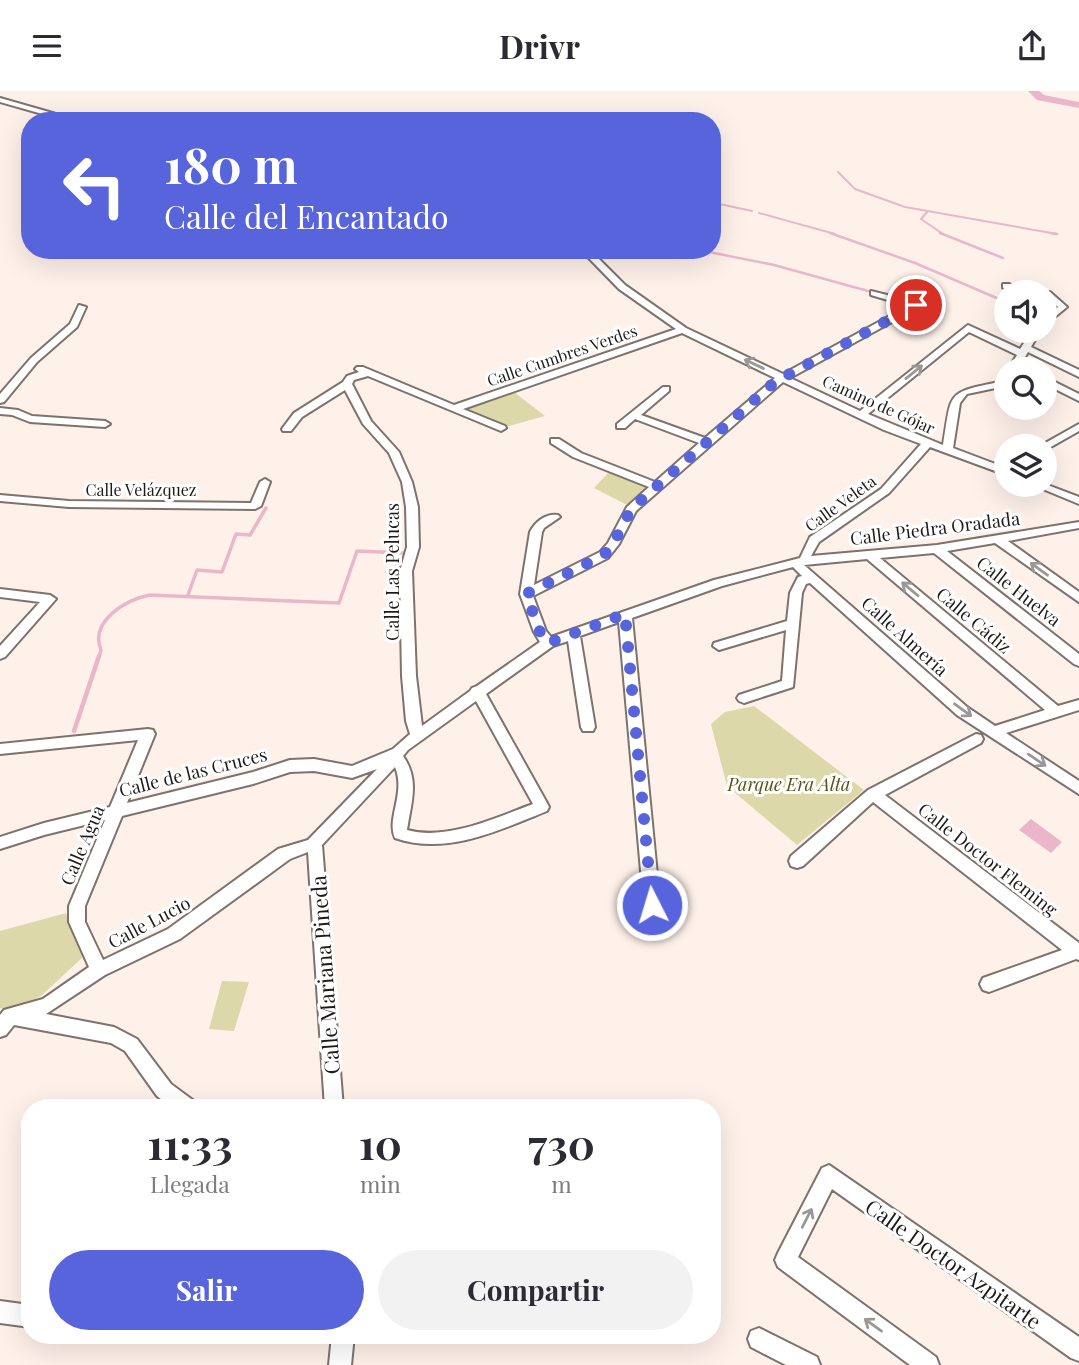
<!DOCTYPE html>
<html lang="es">
<head>
<meta charset="utf-8">
<style>
	:root { --surface:#fff; --page:#f2f2f3; --text:#2b2b33; --muted:#7c7c81; --accent:#5864db }
	body { margin:0; font-family:"Playfair Display",serif; background:var(--page); color:var(--text); height:100vh; display:flex; flex-direction:column; font-size:26px; white-space:nowrap }
	* { box-sizing:border-box; margin:0 }
	p { font-size:23px; color:var(--muted) }
	.icon { flex:none; width:38px; height:38px; fill:none; stroke:currentColor; stroke-width:2; stroke-linecap:round; stroke-linejoin:round }
	.map { position:relative; flex:1; overflow:hidden }
	.details { position:absolute; left:21px; top:1008px; width:700px; height:245px; display:flex; flex-direction:column; background:var(--surface); border-radius:28px; box-shadow:0 7px 28px #0002 }
	.details>* { flex:none }
	.guide { position:absolute; left:21px; top:21px; width:700px; height:147px; border-radius:28px; box-shadow:0 7px 28px #0002; background:#5864db; color:#fff; overflow:hidden }
	.tools { position:absolute; left:994px; top:189px; display:grid; gap:14px }
	.tools a { display:grid; place-items:center; width:63px; height:63px; border-radius:50%; background:var(--surface); box-shadow:0 7px 28px #0002; font-size:35px }
	.pin { position:absolute; display:grid; place-items:center; width:60px; height:60px; color:#fff; margin:-30px; border:4px solid #fff; border-radius:50%; box-shadow:0 2px 7px #0007 }
	.me { position:absolute; width:77px; margin:-38px; rotate:355deg; stroke-linejoin:round; filter:drop-shadow(0 0 5px #0008) }
	.turn { display:flex; align-items:center; gap:24px; height:147px; padding:0 28px; font-size:32px }
	.turn .icon { width:91px; height:91px; stroke-width:2.5 }
	.turn b { display:block; font-size:49px; line-height:60px }
	.eta { display:flex; justify-content:space-evenly; align-items:center; height:119px; text-align:center }
	.eta b { font-size:42px; font-weight:700; line-height:49px }
	.primary-button { display:flex; gap:14px; margin-top:auto; padding:14px 28px }
	.primary-button a { flex:1; height:80px; border-radius:42px; background:var(--accent); color:#fff; font-size:28px; font-weight:700; line-height:80px; text-align:center }
	.primary-button a+a { background:var(--page); color:var(--text) }
	header { display:flex; justify-content:space-between; align-items:center; height:91px; padding:0 28px; background:var(--surface); font-size:32px; font-weight:700 }
	.map>svg:first-child { display:block }
</style>
</head>
<body>
<header><svg class="icon" aria-label="menu" viewBox="0 0 24 24"><path d="M4 6h16M4 12h16M4 18h16"/></svg>Drivr<svg class="icon" aria-label="share" viewBox="0 0 24 24"><path d="M12 15V3M7 8l5-5 5 5M5 13v7h14v-7"/></svg></header>
<div class="map">
<svg width="1079" height="1274" viewBox="0 0 1079 1274">
	<rect width="100%" height="100%" fill="#fef1ea"/>
	<!-- green -->
	<path fill="#ddd8a9" d="M 514,301 L 545,325 L 505,336 L 461,318 Z
		M 610,380 L 650,396 L 627,414 L 594,397 Z
		M 754,615 L 864,699 L 797,754 L 727,695 L 711,633 L 725,621 Z
		M 66,822 L 83,866 L 41,905 L 10,919 L 0,917 L 0,840 Z
		M 222,890 L 249,891 L 234,940 L 209,938 Z"/>
	<!-- water -->
	<path fill="#ebb6c9" d="M 1031,728 L 1062,751 L 1051,762 L 1019,739 Z"/>
	<g fill="none" stroke-linecap="round" stroke-linejoin="round">
		<!-- stream-far3 -->
		<path stroke="#ebb6c9" stroke-width="2" d="M 838,81 L 855,98 L 905,116 L 1057,143
			M 715,112 L 752,120
			M 928,120 L 921,128 L 943,143
			M 759,122 L 835,143"/>
		<!-- stream-far2 -->
		<path stroke="#ebb6c9" stroke-width="2.5" d="M 830,142 L 915,172 L 1006,211
			M 940,142 L 1003,167
			M 1050,142 L 1057,143
			M 699,159 L 774,174 L 868,200"/>
		<!-- stream-far1 -->
		<path stroke="#ebb6c9" stroke-width="3.5" d="M 188,504 L 197,479 L 222,481 L 236,443 L 250,444 L 266,417
			M 99,566 L 101,559 C 89,530 127,508 150,504 L 339,512 L 357,460 L 404,462"/>
		<!-- stream -->
		<path stroke="#ebb6c9" stroke-width="4.5" d="M 74,640 L 99,565"/>
		<!-- river -->
		<path fill="#ebb6c9" fill-rule="evenodd" d="M 1028,0 L 1039,0 L 1044,4 L 1079,11 L 1079,17 L 1037,9 Z"/>
		<defs>
			<path id="minor" d="M 0,7 L 77,29 L 78,30 L 67,30 L 0,11 Z
				M 581,159 L 590,159 L 625,194 L 686,237 L 783,283 L 908,215 L 871,204 L 871,200 L 907,209 L 922,197 L 928,197 L 928,201 L 915,211 L 919,212 L 919,216 L 790,287 L 860,320 L 968,234 L 1020,258 L 1032,240 L 1040,240 L 1031,256 L 1079,279 L 1079,286 L 1028,261 L 1018,278 L 1008,278 L 1017,264 L 969,241 L 868,323 L 943,354 C 952,301 945,302 999,291 L 1003,285 L 1006,284 L 1005,295 L 967,303 L 960,312 L 953,357 L 1006,377 L 1006,384 L 930,356 L 889,402 L 819,451 L 811,465 L 937,454 L 1079,431 L 1079,437 L 1008,450 L 1079,501 L 1079,511 L 995,452 L 947,460 L 1079,563 L 1079,575 L 1074,573 L 934,462 L 880,467 L 1058,615 L 1079,609 L 1079,619 L 1006,642 L 1079,690 L 1079,703 L 957,624 L 810,492 L 806,493 L 802,502 L 793,596 L 744,612 L 739,610 L 737,607 L 739,604 L 782,590 L 786,539 L 719,559 L 713,555 L 714,552 L 787,530 L 790,502 L 798,486 L 802,485 L 793,476 L 722,495 L 632,527 L 660,814 L 658,819 L 652,821 L 646,819 L 644,814 L 619,531 L 580,545 L 595,636 L 593,640 L 583,640 L 581,636 L 568,550 L 553,555 L 486,603 L 547,712 L 549,716 L 547,720 C 500,739 446,765 395,747 C 386,728 406,702 395,676 L 322,754 L 343,1017 L 325,1017 L 308,761 L 290,768 L 180,848 L 105,884 L 46,923 L 114,936 L 137,948 L 171,993 L 194,1010 L 196,1017 L 172,1017 L 157,1005 L 125,960 L 111,952 L 14,934 L 6,944 L 0,946 L 0,924 L 4,919 L 43,908 L 89,876 L 69,831 L 69,815 L 105,729 L 44,744 L 0,758 L 0,746 L 44,732 L 110,716 L 138,649 L 0,663 L 0,653 L 148,638 L 153,639 L 155,643 L 127,712 L 253,681 L 290,669 L 314,668 L 352,675 L 393,658 L 410,643 L 406,630 L 402,585 L 400,480 L 407,456 L 406,416 L 402,391 L 389,362 L 363,333 L 345,299 L 302,326 L 291,340 L 283,340 L 282,338 L 294,322 L 343,291 L 347,285 L 359,281 L 355,278 L 357,276 L 363,276 L 454,314 L 676,238 L 619,198 ZM 682,242 L 775,287 L 705,347 L 641,324 L 669,300 L 669,296 L 663,296 L 617,333 L 617,337 L 625,337 L 635,328 L 699,352 L 655,391 L 581,362 L 559,348 L 551,348 L 551,352 L 573,366 L 649,396 L 627,416 L 608,452 L 600,461 L 534,494 L 542,441 L 544,437 L 560,426 L 558,424 C 546,422 535,431 530,441 L 520,503 L 534,541 L 540,551 L 477,595 L 472,597 L 470,600 L 422,635 L 416,585 L 412,480 L 419,456 L 418,416 L 412,391 L 399,361 L 371,330 L 352,293 L 354,289 L 368,285 L 501,340 L 506,337 L 505,335 L 463,318 ZM 783,291 L 884,339 L 921,353 L 881,398 L 810,446 L 800,467 L 714,489 L 551,546 L 546,540 L 533,505 L 608,467 L 619,453 L 636,420 ZM 867,468 L 1045,619 L 995,635 L 967,616 L 804,474 ZM 476,610 L 533,713 C 495,727 447,750 407,739 C 411,712 420,689 403,665 L 408,659 ZM 377,678 L 308,749 L 278,758 L 168,838 L 103,869 L 85,831 L 85,815 L 122,725 L 253,693 L 290,681 L 314,680 L 352,687 Z
				M 1003,193 L 1009,193 L 1022,201 L 1012,201 L 1003,197 Z
				M 1050,201 L 1067,216 L 1045,234 L 1045,227 L 1058,216 L 1046,204 Z
				M 79,214 L 86,216 L 77,236 L 37,271 L 4,311 L 0,312 L 0,303 L 31,267 L 70,233 Z
				M 1047,290 L 1053,290 L 1079,303 L 1079,310 L 1047,294 Z
				M 0,317 L 18,319 L 32,325 L 105,330 L 110,333 L 105,336 L 30,331 L 12,324 L 0,323 Z
				M 1079,333 L 1079,340 L 1049,357 L 1045,358 L 1045,355 L 1040,355 Z
				M 265,388 L 270,391 L 261,415 L 255,418 L 69,416 L 0,410 L 0,404 L 69,410 L 251,412 L 260,391 Z
				M 1045,393 L 1079,406 L 1079,413 L 1033,394 Z
				M 0,498 L 50,504 L 56,508 L 5,566 L 0,568 L 0,555 L 40,511 L 0,506 Z
				M 976,643 L 981,644 L 983,648 L 981,652 L 885,704 L 1079,852 L 1079,869 L 1076,868 L 989,901 L 983,899 L 980,893 L 983,887 L 1062,859 L 873,711 L 803,775 L 797,777 L 791,775 L 789,770 L 791,765 L 868,699 Z
				M 829,1074 L 1079,1246 L 1079,1270 L 1071,1267 L 832,1098 L 798,1166 L 936,1266 L 939,1274 L 910,1274 L 778,1176 L 775,1169 L 778,1162 L 822,1077 Z
				M 0,1210 L 30,1214 L 30,1236 L 0,1232 Z
				M 759,1237 L 817,1266 L 820,1274 L 786,1274 L 751,1256 L 748,1248 L 751,1240 Z
				M 332,1244 L 354,1244 L 351,1274 L 329,1274 Z"/>
		</defs>
		<!-- minor casing -->
		<use href="#minor" stroke="#7e726d" stroke-width="4"/>
		<!-- minor -->
		<use href="#minor" fill="#fff" fill-rule="evenodd"/>
	</g>
	<!-- one-way arrows -->
	<defs><path id="oneway-shaft" d="M-6 0H5M1.5-3L5.5 0L1.5 3" fill="none" stroke-width="1.6" stroke-linecap="round" stroke-linejoin="round" transform="scale(1.75)"/></defs>
	<g stroke="#9a9897">
		<use href="#oneway-shaft" transform="translate(754 273) rotate(-155)"/>
		<use href="#oneway-shaft" transform="translate(914 281) rotate(-39)"/>
		<use href="#oneway-shaft" transform="translate(1039 478) rotate(-144)"/>
		<use href="#oneway-shaft" transform="translate(910 498) rotate(-140)"/>
		<use href="#oneway-shaft" transform="translate(963 619) rotate(36)"/>
		<use href="#oneway-shaft" transform="translate(1037 669) rotate(34)"/>
		<use href="#oneway-shaft" transform="translate(807 1127) rotate(-63)"/>
		<use href="#oneway-shaft" transform="translate(873 1234) rotate(-144)"/>
	</g>
	<g fill="none" stroke-linecap="round" stroke-linejoin="round">
		<!-- route -->
		<path stroke="#5864db" stroke-width="12" stroke-dasharray="0 21.6" d="M 652,814 L 625,523 L 548,552 L 540,541 L 526,503 L 604,464 L 613,453 L 631,418 L 775,291 L 916,214"/>
	</g>
	<g text-anchor="middle" dominant-baseline="central" stroke-width="6" stroke-linejoin="round" paint-order="stroke">
		<!-- far-street labels -->
		<g font-size="16" fill="#1e1a18" stroke="#fff">
			<text transform="translate(562 264) rotate(-19)">Calle Cumbres Verdes</text>
			<text transform="translate(879 313) rotate(24)">Camino de Gójar</text>
			<text x="141" y="398">Calle Velázquez</text>
			<text transform="translate(840 412) rotate(-36)">Calle Veleta</text>
		</g>
		<!-- street labels -->
		<g font-size="18" fill="#1e1a18" stroke="#fff">
			<text transform="translate(935 437) rotate(-7)">Calle Piedra Oradada</text>
			<text transform="translate(392 481) rotate(-90)">Calle Las Pelucas</text>
			<text transform="translate(1019 500) rotate(38)">Calle Huelva</text>
			<text transform="translate(974 529) rotate(40)">Calle Cádiz</text>
			<text transform="translate(905 545) rotate(42)">Calle Almería</text>
			<text transform="translate(193 681) rotate(-14)">Calle de las Cruces</text>
			<text transform="translate(82 754) rotate(-67)">Calle Agua</text>
			<text transform="translate(988 768) rotate(38)">Calle Doctor Fleming</text>
			<text transform="translate(149 831) rotate(-28)">Calle Lucio</text>
		</g>
		<!-- park labels -->
		<g font-size="18" font-style="italic" fill="#59531a" stroke="#fff">
			<text x="789" y="693">Parque Era Alta</text>
		</g>
		<!-- near-street labels -->
		<g font-size="21" fill="#1e1a18" stroke="#fff">
			<text transform="translate(324 884) rotate(-94)">Calle Mariana Pineda</text>
			<text transform="translate(954 1172) rotate(35)">Calle Doctor Azpitarte</text>
		</g>
	</g>
</svg>
<div class="tools">
<a><svg class="icon" aria-label="sound" viewBox="0 0 24 24"><path d="M4 9h4l5-4v14l-5-4H4zM17 9q2 3 0 6"/></svg></a>
<a><svg class="icon" aria-label="search" viewBox="0 0 24 24"><circle cx="10" cy="10" r="6"/><path d="M15 15l6 6"/></svg></a>
<a><svg class="icon" aria-label="layers" viewBox="0 0 24 24"><path d="M12 4l9 5-9 5-9-5zM3 14l9 5 9-5"/></svg></a>
</div>
<div class="pin" style="left:916px;top:214px;background:#d93025"><svg class="icon" aria-label="arrive" viewBox="0 0 24 24"><path d="M6 21V4h12l-3 4 3 4H6"/></svg></div>
<svg class="me" style="left:652px;top:814px" viewBox="-20 -20 40 40"><circle r="17" fill="#5864db" stroke="#fff" stroke-width="3"/><path d="M0-11L8 9 0 5-8 9z" fill="#fff"/></svg>
<div class="guide">
<div class="turn"><svg class="icon" aria-label="left" viewBox="0 0 24 24"><path d="M17 20v-9H6M10 6l-5 5 5 5"/></svg><div><b>180 m</b>Calle del Encantado</div></div>
</div>
<section class="details">
<div class="eta">
<div><b>11:33</b><p>Llegada</p></div>
<div><b>10</b><p>min</p></div>
<div><b>730</b><p>m</p></div>
</div>
<div class="primary-button"><a>Salir</a><a>Compartir</a></div>
</section>
</div>
</body>
</html>
